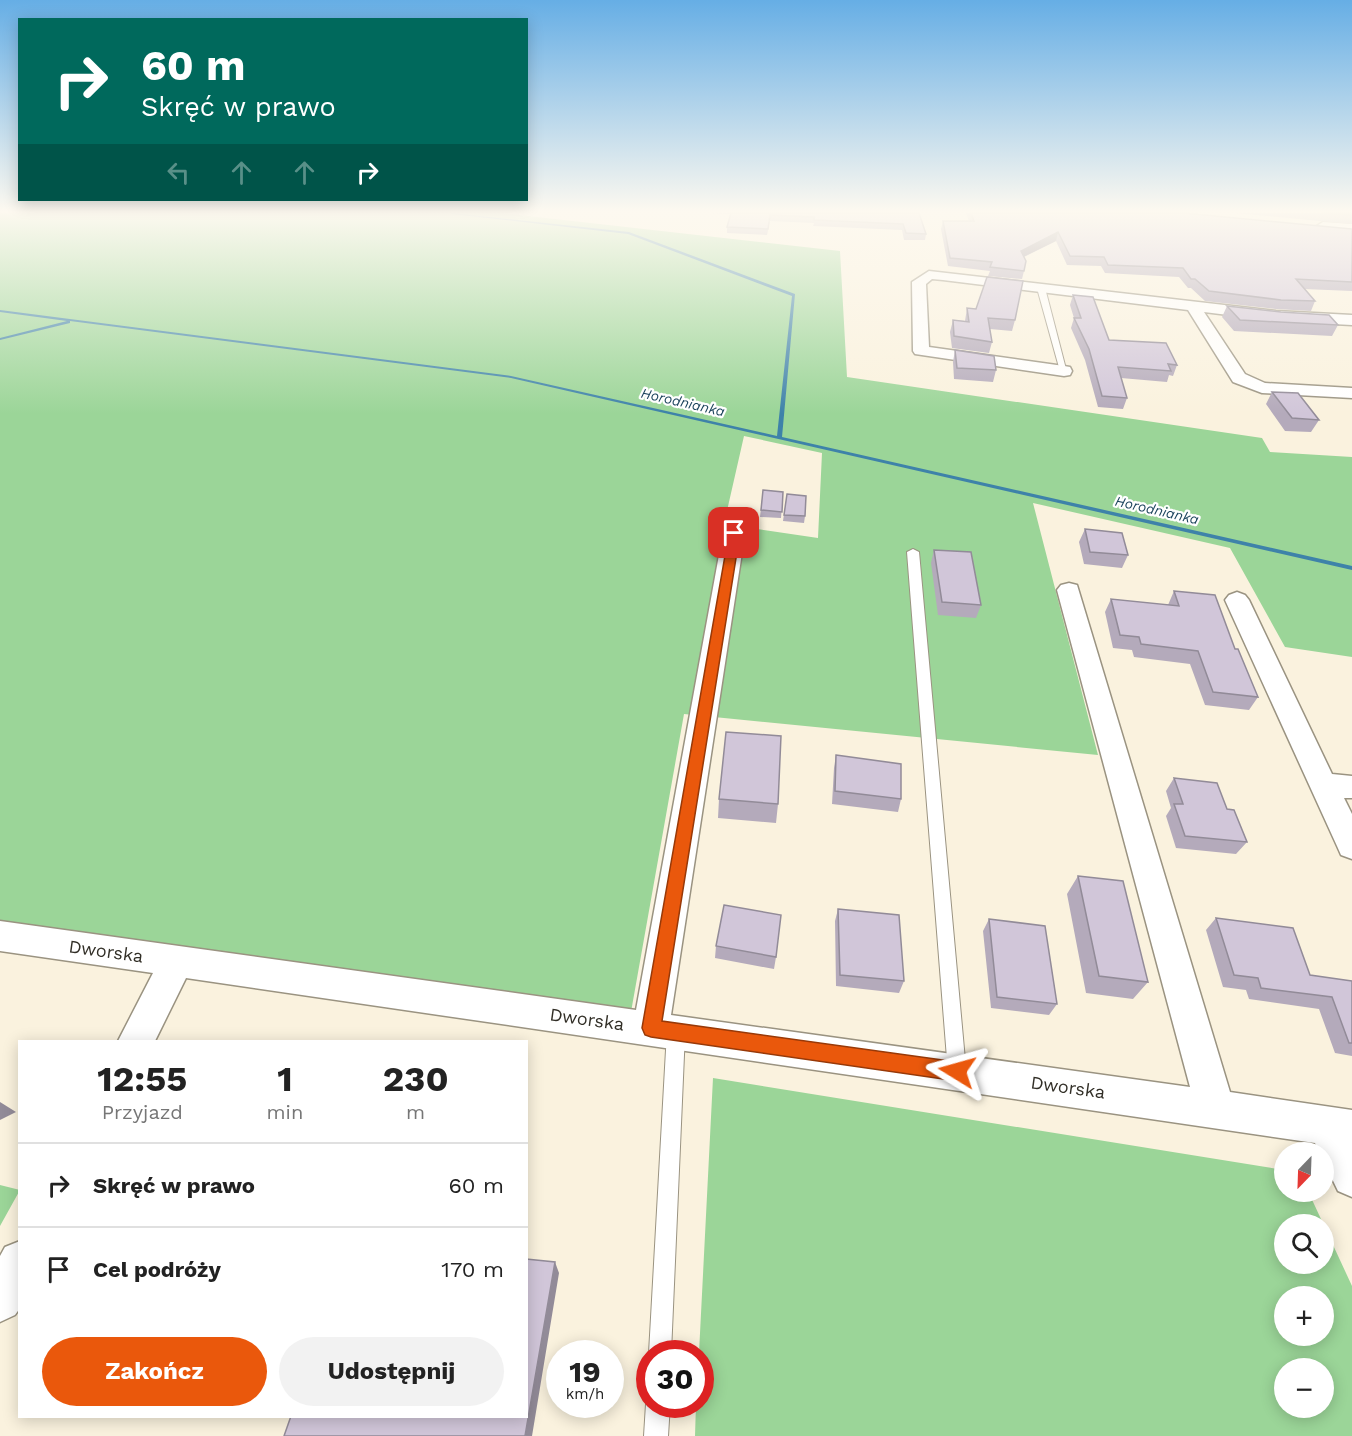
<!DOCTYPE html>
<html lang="pl">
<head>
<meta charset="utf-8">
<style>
	:root { --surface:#fff; --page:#f2f2f2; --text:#222; --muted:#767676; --line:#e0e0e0; --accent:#ea580c }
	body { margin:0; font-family:"Work Sans",sans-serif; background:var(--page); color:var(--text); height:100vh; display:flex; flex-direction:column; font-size:22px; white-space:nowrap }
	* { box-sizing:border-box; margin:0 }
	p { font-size:20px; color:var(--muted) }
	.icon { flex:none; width:33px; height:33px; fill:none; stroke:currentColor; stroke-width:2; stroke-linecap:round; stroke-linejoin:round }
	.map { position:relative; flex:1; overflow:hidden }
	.details { position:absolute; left:18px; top:1040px; width:510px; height:378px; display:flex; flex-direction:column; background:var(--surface); border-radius:0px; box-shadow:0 3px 15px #0003 }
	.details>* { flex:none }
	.guide { position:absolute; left:18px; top:18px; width:510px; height:183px; border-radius:0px; box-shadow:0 3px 15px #0003; background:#00695c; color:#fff; overflow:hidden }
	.needle { width:39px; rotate:203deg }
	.tools { position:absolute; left:1274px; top:1142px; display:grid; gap:12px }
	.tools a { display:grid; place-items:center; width:60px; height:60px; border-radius:50%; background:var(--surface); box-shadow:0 3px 15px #0003; font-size:30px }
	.speed { position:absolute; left:546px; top:1340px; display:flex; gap:12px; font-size:30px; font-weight:700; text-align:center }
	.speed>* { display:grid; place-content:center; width:78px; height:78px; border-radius:50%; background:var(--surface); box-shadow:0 3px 15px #0003; line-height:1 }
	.speed small { font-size:15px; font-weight:400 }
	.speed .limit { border:9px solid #d22; background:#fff; color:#111 }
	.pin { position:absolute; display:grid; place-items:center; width:51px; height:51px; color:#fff; margin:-26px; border-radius:12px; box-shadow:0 3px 9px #0006 }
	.me { position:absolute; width:66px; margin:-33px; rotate:278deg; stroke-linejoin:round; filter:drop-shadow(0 0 4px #0008) }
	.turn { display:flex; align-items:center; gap:21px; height:126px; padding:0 24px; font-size:27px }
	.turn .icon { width:78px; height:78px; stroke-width:2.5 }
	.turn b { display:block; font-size:42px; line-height:51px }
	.lanes { display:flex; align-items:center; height:57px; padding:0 24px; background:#0003; justify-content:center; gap:30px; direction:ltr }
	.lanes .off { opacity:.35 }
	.eta { display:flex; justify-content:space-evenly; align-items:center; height:102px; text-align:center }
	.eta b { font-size:36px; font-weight:700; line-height:42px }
	.primary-button { display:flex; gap:12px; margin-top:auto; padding:12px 24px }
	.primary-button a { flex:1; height:69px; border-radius:36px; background:var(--accent); color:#fff; font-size:24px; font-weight:700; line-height:69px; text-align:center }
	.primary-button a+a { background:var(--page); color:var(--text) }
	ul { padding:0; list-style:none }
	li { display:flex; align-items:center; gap:18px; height:84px; padding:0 24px; border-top:2px solid var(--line) }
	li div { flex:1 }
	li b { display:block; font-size:22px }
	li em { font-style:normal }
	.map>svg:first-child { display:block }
</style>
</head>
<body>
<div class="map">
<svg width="1352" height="1436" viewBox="0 0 1352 1436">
	<rect width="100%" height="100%" fill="#faf2de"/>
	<!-- green -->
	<path fill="#9bd598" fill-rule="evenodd" d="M 0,213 L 501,213 L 840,251 L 847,377 L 1262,438 L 1270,452 L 1352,457 L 1352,657 L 1285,647 L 1230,548 L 1033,503 L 1098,755 L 684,714 L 631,1012 L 0,922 ZM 744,436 L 822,453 L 818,538 L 724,524 Z
		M 713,1078 L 1284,1170 L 1284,1191 L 1308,1191 L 1352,1286 L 1352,1436 L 695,1436 L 696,1404 L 700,1404 L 699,1353 ZM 1284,1224 L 1323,1224 L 1323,1263 L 1284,1263 ZM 1284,1296 L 1323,1296 L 1323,1335 L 1284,1335 ZM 1284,1368 L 1323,1368 L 1323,1407 L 1284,1407 Z
		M 0,1185 L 20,1190 L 0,1226 Z"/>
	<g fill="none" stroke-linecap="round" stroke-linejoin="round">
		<!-- stream -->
		<path fill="#3e82a9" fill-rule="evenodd" d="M 451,213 L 629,232 L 795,294 L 782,437 L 1352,566 L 1352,570 L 511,378 L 70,321 L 70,323 L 0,340 L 0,338 L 67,321 L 0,312 L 0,310 L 511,376 L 777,436 L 792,296 L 628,234 L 452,214 Z"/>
		<defs>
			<path id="service" d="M 1041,286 L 1045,288 L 1067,373 L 1060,371 L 1037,288 Z
				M 913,549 L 919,552 L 966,1071 L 964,1078 L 957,1080 L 950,1078 L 948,1071 L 907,552 Z
				M 676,1023 L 682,1026 L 685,1032 L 671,1353 L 650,1353 L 650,1355 L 649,1353 L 667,1032 L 670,1026 Z
				M 650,1396 L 650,1404 L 670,1404 L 668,1436 L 644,1436 L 646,1404 Z"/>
			<path id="minor" d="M 929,271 L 1276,311 L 1352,315 L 1352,325 L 1276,321 L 1204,312 L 1245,374 L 1265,383 L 1352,388 L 1352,398 L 1262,393 L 1233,382 L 1188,310 L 943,280 L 932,279 L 926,284 L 929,347 L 1064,366 L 1070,367 L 1072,371 L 1070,375 L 1064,376 L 915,354 L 913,351 L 912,282 Z
				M 734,527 L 742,528 L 745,533 L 671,1015 L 1190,1087 L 1057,590 L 1061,585 L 1069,583 L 1077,585 L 1230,1092 L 1352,1110 L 1352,1197 L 1338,1191 L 1323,1160 L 1323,1152 L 1319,1152 L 1315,1143 L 186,978 L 155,1041 L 118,1041 L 153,973 L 0,951 L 0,921 L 636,1010 L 723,533 L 726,528 Z
				M 1237,592 L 1245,595 L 1249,600 L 1332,774 L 1352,776 L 1352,798 L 1344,798 L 1352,814 L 1352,859 L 1341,855 L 1337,846 L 1225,600 L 1229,595 Z
				M 20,1241 L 20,1308 L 15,1315 L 0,1322 L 0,1256 L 5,1247 Z"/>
			<path id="tertiary" d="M 1323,222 L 1352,224 L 1352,234 L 1317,230 L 1315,227 Z"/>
		</defs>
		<!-- service casing -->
		<use href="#service" stroke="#9a9381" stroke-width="2"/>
		<!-- minor casing -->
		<use href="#minor" stroke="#9a9381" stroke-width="3"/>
		<!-- tertiary casing -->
		<use href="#tertiary" stroke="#9a9381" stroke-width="3"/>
		<!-- service -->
		<use href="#service" fill="#fff" fill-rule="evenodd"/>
		<!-- minor -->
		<use href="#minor" fill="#fff" fill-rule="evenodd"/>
		<!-- tertiary -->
		<use href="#tertiary" fill="#fff" fill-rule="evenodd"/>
	</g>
	<!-- wall -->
	<path fill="#b4aabb" d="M 706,213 L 919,213 L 926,234 L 925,240 L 904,240 L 902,230 L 813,226 L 814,223 L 770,221 L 767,235 L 727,233 L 727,227 L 730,214 Z
		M 966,213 L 1184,213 L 1352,229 L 1352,291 L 1304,289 L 1315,301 L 1311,311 L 1276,309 L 1205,301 L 1191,288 L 1188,288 L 1179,277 L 1105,273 L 1101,266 L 1067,265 L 1056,241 L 1024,257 L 1024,271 L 1022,279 L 988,276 L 990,271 L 948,266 L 941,229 L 943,221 L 969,221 Z
		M 1234,213 L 1352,213 L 1352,224 Z
		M 1073,295 L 1109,340 L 1177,365 L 1173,376 L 1169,375 L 1167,382 L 1121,378 L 1127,398 L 1123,409 L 1098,407 L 1085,360 L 1071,328 L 1074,318 L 1070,305 Z
		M 1227,306 L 1338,325 L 1332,336 L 1234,331 L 1222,317 Z
		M 967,308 L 1015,320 L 1012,331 L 990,329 L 992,342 L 989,353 L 952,348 L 950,332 L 953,320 L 965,321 Z
		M 955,350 L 996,370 L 993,382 L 954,379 L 953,362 Z
		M 1272,392 L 1319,420 L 1311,432 L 1285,431 L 1266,404 Z
		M 763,490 L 783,492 L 781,518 L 760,517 Z
		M 787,494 L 805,516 L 804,523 L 783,521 Z
		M 1085,529 L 1128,555 L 1122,568 L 1084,564 L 1079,542 Z
		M 934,550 L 981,605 L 976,618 L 938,615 L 931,563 Z
		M 1174,591 L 1235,649 L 1258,697 L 1249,710 L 1205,705 L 1190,664 L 1134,657 L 1132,650 L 1113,648 L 1105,612 L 1111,599 L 1168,605 Z
		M 836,755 L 901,799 L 898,812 L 832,804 L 834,768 Z
		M 1174,778 L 1227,809 L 1247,842 L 1236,854 L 1176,848 L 1166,816 L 1171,808 L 1166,791 Z
		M 719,799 L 778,804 L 776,823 L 718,818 Z
		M 1078,876 L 1148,982 L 1133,999 L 1086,993 L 1067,894 Z
		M 838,909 L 904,981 L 899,993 L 836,986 L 835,921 Z
		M 1216,918 L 1310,975 L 1352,981 L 1352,1056 L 1335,1053 L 1319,1009 L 1249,999 L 1246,990 L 1223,987 L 1206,930 Z
		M 989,919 L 1057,1004 L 1049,1015 L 991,1008 L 983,931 Z
		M 716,946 L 776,957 L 774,969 L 715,958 Z"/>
	<!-- shaded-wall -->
	<path fill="#928b98" d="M 1058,232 L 1056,241 L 1019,259 L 1021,251 Z
		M 0,1102 L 16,1112 L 0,1120 Z
		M 555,1262 L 559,1273 L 532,1436 L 525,1436 Z"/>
	<!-- building -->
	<path fill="#d1c6d9" stroke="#928b98" stroke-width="1.5" d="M 731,213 L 919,213 L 926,234 L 906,233 L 903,224 L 814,220 L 814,217 L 770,215 L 768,229 L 727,227 Z
		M 971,213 L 1184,213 L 1352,229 L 1352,282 L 1296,279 L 1315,301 L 1281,300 L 1209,291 L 1195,279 L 1191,279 L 1183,268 L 1108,265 L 1104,257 L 1070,256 L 1058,232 L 1021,251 L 1026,261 L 1024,271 L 990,267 L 992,262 L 950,258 L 943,221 L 974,221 Z
		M 1324,213 L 1352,213 L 1352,215 Z
		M 987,277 L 1023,281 L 1015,320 L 988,318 L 992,342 L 954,336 L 953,320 L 969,322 L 967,308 L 976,309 Z
		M 1073,295 L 1093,297 L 1109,340 L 1166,343 L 1177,365 L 1168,364 L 1171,371 L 1118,367 L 1127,398 L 1102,396 L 1089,349 L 1074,318 L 1081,318 Z
		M 1227,306 L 1281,312 L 1329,315 L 1338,325 L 1240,320 Z
		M 955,350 L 994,356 L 996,370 L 957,368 Z
		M 1272,392 L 1298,393 L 1319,420 L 1292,418 Z
		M 763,490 L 783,492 L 782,512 L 761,510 Z
		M 787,494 L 806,496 L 805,516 L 784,515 Z
		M 1085,529 L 1122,533 L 1128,555 L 1090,552 Z
		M 934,550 L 971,552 L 981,605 L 942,602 Z
		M 1174,591 L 1215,595 L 1235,649 L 1238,649 L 1258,697 L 1213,692 L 1198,651 L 1141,644 L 1139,637 L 1120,635 L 1111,599 L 1179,606 Z
		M 726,732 L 781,736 L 778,804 L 719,799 Z
		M 836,755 L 901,764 L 901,799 L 835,791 Z
		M 1174,778 L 1217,783 L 1227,809 L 1234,810 L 1247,842 L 1185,836 L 1174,804 L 1183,804 Z
		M 1078,876 L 1123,881 L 1148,982 L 1099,976 Z
		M 724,905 L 781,915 L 776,957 L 716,946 Z
		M 838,909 L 899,915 L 904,981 L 840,975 Z
		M 1216,918 L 1293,928 L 1310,975 L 1352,981 L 1352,1043 L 1349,1043 L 1332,997 L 1261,988 L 1258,978 L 1234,975 Z
		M 989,919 L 1045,926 L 1057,1004 L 997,997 Z
		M 526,1259 L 555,1262 L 525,1436 L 284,1436 L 291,1416 L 526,1416 Z"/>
	<!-- sky -->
	<linearGradient id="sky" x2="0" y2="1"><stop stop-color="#66aee5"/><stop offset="0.51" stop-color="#fdf9f0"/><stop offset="1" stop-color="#fdf9f0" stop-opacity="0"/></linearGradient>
	<rect width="1352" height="414" fill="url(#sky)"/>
	<!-- route -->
	<path fill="#ea580c" stroke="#983908" stroke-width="1.5" d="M 734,529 L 740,533 L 662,1021 L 957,1062 L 964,1065 L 967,1071 L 964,1078 L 957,1081 L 651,1037 L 645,1035 L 642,1028 L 729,533 Z"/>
	<g text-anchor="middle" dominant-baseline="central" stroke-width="4.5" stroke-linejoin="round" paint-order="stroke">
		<!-- far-water labels -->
		<g font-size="14" font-style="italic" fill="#1c445d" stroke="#fff">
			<text transform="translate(683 402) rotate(13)">Horodnianka</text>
			<text transform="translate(1157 510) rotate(13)">Horodnianka</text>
		</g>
		<!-- near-street labels -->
		<g font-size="18" fill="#322f27" stroke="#fff">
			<text transform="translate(106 951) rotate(8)">Dworska</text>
			<text transform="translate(587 1019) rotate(8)">Dworska</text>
			<text transform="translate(1068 1087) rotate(8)">Dworska</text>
		</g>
	</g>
</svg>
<div class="tools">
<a><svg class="needle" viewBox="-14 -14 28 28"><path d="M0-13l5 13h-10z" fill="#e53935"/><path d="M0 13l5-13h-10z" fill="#767676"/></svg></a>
<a><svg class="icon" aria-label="search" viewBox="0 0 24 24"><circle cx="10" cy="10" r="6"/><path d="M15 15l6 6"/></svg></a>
<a>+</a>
<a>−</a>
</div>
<div class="speed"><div>19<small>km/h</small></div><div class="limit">30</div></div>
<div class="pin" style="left:734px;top:533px;background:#d93025"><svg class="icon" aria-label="arrive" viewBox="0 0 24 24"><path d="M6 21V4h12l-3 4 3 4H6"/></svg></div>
<svg class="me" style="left:957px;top:1071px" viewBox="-20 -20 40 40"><path d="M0-17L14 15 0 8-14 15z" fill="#ea580c" stroke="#fff" stroke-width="4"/></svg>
<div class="guide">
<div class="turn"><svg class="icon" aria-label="right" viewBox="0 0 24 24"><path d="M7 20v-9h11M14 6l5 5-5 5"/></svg><div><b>60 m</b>Skręć w prawo</div></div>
<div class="lanes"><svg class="icon off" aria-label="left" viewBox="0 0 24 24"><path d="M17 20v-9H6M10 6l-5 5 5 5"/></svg><svg class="icon off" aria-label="ahead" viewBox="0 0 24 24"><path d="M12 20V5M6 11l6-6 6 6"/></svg><svg class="icon off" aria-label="ahead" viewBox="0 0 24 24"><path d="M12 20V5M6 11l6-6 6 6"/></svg><svg class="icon" aria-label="right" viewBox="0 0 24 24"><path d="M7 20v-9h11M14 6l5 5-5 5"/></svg></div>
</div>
<section class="details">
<div class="eta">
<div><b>12:55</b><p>Przyjazd</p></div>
<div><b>1</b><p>min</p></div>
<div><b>230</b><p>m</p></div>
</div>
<ul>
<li><svg class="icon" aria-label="right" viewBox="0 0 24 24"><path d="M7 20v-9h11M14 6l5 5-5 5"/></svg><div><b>Skręć w prawo</b></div><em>60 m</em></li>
<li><svg class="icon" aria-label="arrive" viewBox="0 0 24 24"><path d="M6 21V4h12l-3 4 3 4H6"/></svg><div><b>Cel podróży</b></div><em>170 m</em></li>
</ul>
<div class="primary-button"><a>Zakończ</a><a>Udostępnij</a></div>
</section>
</div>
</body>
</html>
